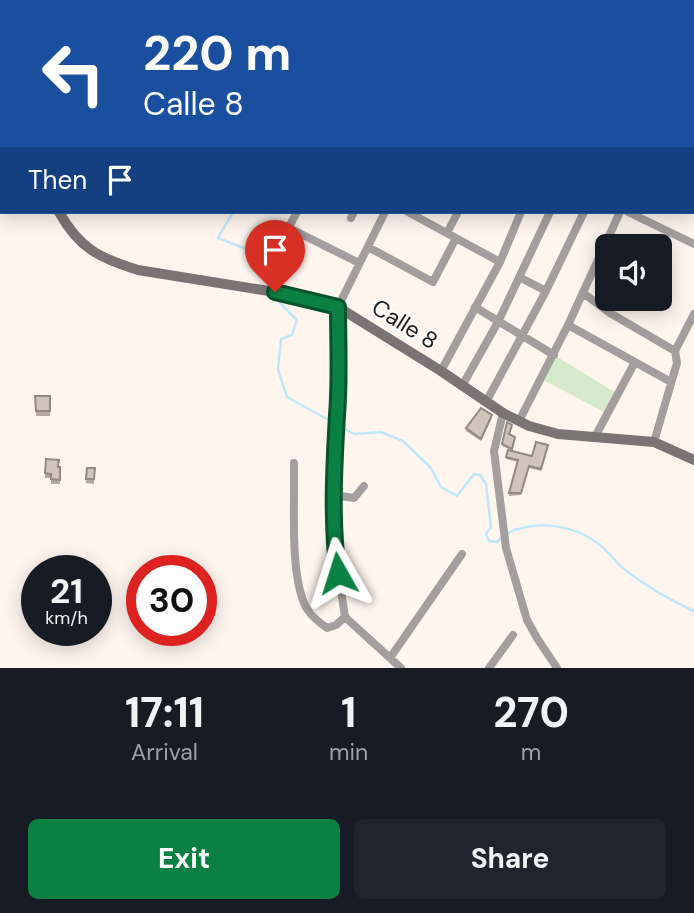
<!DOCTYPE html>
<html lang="en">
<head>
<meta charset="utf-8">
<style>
	:root { --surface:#171b24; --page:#20242c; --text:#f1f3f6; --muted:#9ea1a6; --accent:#0b8043 }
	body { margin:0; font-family:"DM Sans",sans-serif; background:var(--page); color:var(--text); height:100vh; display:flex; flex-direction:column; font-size:26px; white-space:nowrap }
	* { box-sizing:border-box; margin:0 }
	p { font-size:23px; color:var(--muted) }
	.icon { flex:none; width:38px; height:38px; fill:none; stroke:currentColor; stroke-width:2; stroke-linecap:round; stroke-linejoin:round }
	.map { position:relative; height:668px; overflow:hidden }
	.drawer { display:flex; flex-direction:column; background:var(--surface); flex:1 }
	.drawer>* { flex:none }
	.top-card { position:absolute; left:0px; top:0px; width:695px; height:214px; box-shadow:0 4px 18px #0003; background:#1a4fa0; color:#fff; overflow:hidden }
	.buttons { position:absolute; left:595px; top:234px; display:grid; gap:14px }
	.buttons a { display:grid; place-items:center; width:77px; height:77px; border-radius:10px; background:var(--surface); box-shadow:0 4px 18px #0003; font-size:35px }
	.speed { position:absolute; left:21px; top:555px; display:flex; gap:14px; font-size:35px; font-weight:700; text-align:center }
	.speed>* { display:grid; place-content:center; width:91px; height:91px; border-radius:50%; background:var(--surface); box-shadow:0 4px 18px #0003; line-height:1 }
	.speed small { font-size:18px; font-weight:400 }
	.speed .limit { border:10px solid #d22; background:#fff; color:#111 }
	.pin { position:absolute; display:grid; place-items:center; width:60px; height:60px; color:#fff; margin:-72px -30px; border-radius:50% 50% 50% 0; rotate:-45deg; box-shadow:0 0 7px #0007 }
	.pin .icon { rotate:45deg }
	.me { position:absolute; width:77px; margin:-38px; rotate:354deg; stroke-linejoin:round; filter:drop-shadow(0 0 5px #0008) }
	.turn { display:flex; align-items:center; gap:24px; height:147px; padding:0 28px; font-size:32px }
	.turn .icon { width:91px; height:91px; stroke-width:2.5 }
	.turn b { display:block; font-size:49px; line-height:60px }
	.then { display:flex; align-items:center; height:66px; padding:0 28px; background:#0003; gap:14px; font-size:26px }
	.eta { display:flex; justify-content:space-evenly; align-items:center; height:119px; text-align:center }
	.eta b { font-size:42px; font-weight:700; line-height:49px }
	.cta { display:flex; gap:14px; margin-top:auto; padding:14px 28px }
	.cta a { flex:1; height:80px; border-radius:10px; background:var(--accent); color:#fff; font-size:28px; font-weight:700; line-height:80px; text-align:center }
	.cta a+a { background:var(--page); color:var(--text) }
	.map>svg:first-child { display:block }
</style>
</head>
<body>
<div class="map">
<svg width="694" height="668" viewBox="0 0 694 668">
	<rect width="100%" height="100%" fill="#fff5ef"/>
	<!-- green -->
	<path fill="#d5eacb" d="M 554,355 L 618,394 L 608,414 L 541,379 Z"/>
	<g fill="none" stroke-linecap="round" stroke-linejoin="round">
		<!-- stream -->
		<path stroke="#c0e7f7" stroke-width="2.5" d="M 364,2 L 365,0
			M 233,212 L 218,238 L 272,259 L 283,275
			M 280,303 L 297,320 L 292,335 L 281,339 L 278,369 L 287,397 L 354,434 L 381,432 L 403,441 L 431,468 L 441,487 L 457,496 L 474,474 L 480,475 L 486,484 L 491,527 L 486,534 L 489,541 L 497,542 L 502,537
			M 508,533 C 536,520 571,524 596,542 C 607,549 614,561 624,569 C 644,585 670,600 694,611"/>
		<!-- street -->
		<path stroke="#a49e9f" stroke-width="8" d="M 193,0 L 194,2
			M 262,0 L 262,2
			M 425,0 L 429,2
			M 524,0 L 528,2
			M 627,0 L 631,2
			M 13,2 L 14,0
			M 499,2 L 500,0
			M 543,2 L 544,0
			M 580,2 L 581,0
			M 616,2 L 617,0
			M 0,22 L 2,20
			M 693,26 L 694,26
			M 0,62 L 2,62
			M 693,102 L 694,100
			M 693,120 L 694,121
			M 0,121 L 2,117
			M 0,159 L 2,159
			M 385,212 L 338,307 L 335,551 L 345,617 L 401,668
			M 408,212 L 500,262
			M 628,212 L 694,244
			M 351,218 L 354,212
			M 289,228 L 359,263
			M 447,233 L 458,212
			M 278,247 L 297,212
			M 368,247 L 433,282 L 456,238
			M 519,277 L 546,291
			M 583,293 L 610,313 L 675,351
			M 475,307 L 554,355
			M 568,325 L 671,382
			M 441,371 L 500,262 L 521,212
			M 462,386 L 498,322 L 550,212
			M 486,402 L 546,291 L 584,212
			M 503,413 L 494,451 L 506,548 L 527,620 L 537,638 L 557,668
			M 519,421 L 568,325 L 620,212
			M 596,435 L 635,362
			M 654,442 L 677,363 L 675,351 L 694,314
			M 294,463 C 295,501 289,578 307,609 C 312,617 320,623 327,628 L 336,625 L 345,617
			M 334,495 L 354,498 L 364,486
			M 390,658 L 462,554
			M 489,668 L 513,635"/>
		<!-- secondary -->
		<path stroke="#7c7375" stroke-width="10" d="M 0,107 L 2,111
			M 59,212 C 79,248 99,258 138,270 L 275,292 L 338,307 L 441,371 L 503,413 L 529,426 L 558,434 L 654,442 L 694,460"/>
	</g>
	<!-- wall -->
	<path fill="#b3a9a2" d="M 35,396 L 50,396 L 50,416 L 36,416 Z
		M 492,418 L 481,441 L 466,431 L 466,428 Z
		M 512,427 L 510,434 L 515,439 L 512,451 L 532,456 L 548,448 L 541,471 L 529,468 L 521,495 L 509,496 L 518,462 L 506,459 L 506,457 L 511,450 L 502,446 L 502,444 Z
		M 58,467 L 60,467 L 60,484 L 51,484 L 51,478 L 45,478 L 45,473 Z
		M 87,468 L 95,468 L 94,484 L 86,483 Z"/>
	<!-- building -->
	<path fill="#d0c4bc" stroke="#928984" stroke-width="2" d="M 26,0 L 66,0 L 65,2 L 25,2 Z
		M 139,0 L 188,0 L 188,2 L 139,2 Z
		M 210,0 L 257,0 L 258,2 L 210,2 Z
		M 35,396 L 50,396 L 50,411 L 36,411 Z
		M 481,408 L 492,415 L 481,439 L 466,428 Z
		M 507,422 L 512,425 L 509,434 L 515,437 L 512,449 L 502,444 Z
		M 536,442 L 548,445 L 541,469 L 529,466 L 521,493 L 509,493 L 518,460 L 506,457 L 508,450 L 532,456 Z
		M 46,459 L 59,460 L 58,467 L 60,467 L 60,480 L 51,479 L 51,474 L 45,473 Z
		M 87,468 L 95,468 L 94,479 L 86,479 Z"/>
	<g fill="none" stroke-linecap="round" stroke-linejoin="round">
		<defs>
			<path id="route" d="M 275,292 L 338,307 C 338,343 340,380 337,415 C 334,467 331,521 338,573"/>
		</defs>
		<!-- route casing -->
		<use href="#route" stroke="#07532c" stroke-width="18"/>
		<!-- route -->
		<use href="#route" stroke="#0b8043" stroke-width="12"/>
	</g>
	<g text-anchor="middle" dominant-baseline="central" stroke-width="5" stroke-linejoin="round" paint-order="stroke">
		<!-- street labels -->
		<g font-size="23" fill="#211d1a" stroke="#fff">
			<text transform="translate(405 324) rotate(32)">Calle 8</text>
		</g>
	</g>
</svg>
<div class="buttons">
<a><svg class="icon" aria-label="sound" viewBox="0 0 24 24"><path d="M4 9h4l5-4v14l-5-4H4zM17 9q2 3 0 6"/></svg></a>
</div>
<div class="speed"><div>21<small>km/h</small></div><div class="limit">30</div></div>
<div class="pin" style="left:275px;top:292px;background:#d93025"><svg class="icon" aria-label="arrive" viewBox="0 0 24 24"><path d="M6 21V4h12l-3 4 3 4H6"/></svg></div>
<svg class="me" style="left:338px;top:573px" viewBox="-20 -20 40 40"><path d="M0-17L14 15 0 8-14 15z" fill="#0b8043" stroke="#fff" stroke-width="4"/></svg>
<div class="top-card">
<div class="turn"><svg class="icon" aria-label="left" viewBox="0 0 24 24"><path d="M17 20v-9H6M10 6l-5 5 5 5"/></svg><div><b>220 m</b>Calle 8</div></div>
<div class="then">Then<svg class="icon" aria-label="arrive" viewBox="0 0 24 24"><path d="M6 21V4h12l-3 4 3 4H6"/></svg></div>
</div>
</div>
<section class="drawer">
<div class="eta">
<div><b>17:11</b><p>Arrival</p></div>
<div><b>1</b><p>min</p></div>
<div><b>270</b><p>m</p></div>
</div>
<div class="cta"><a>Exit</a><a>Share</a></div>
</section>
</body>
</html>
